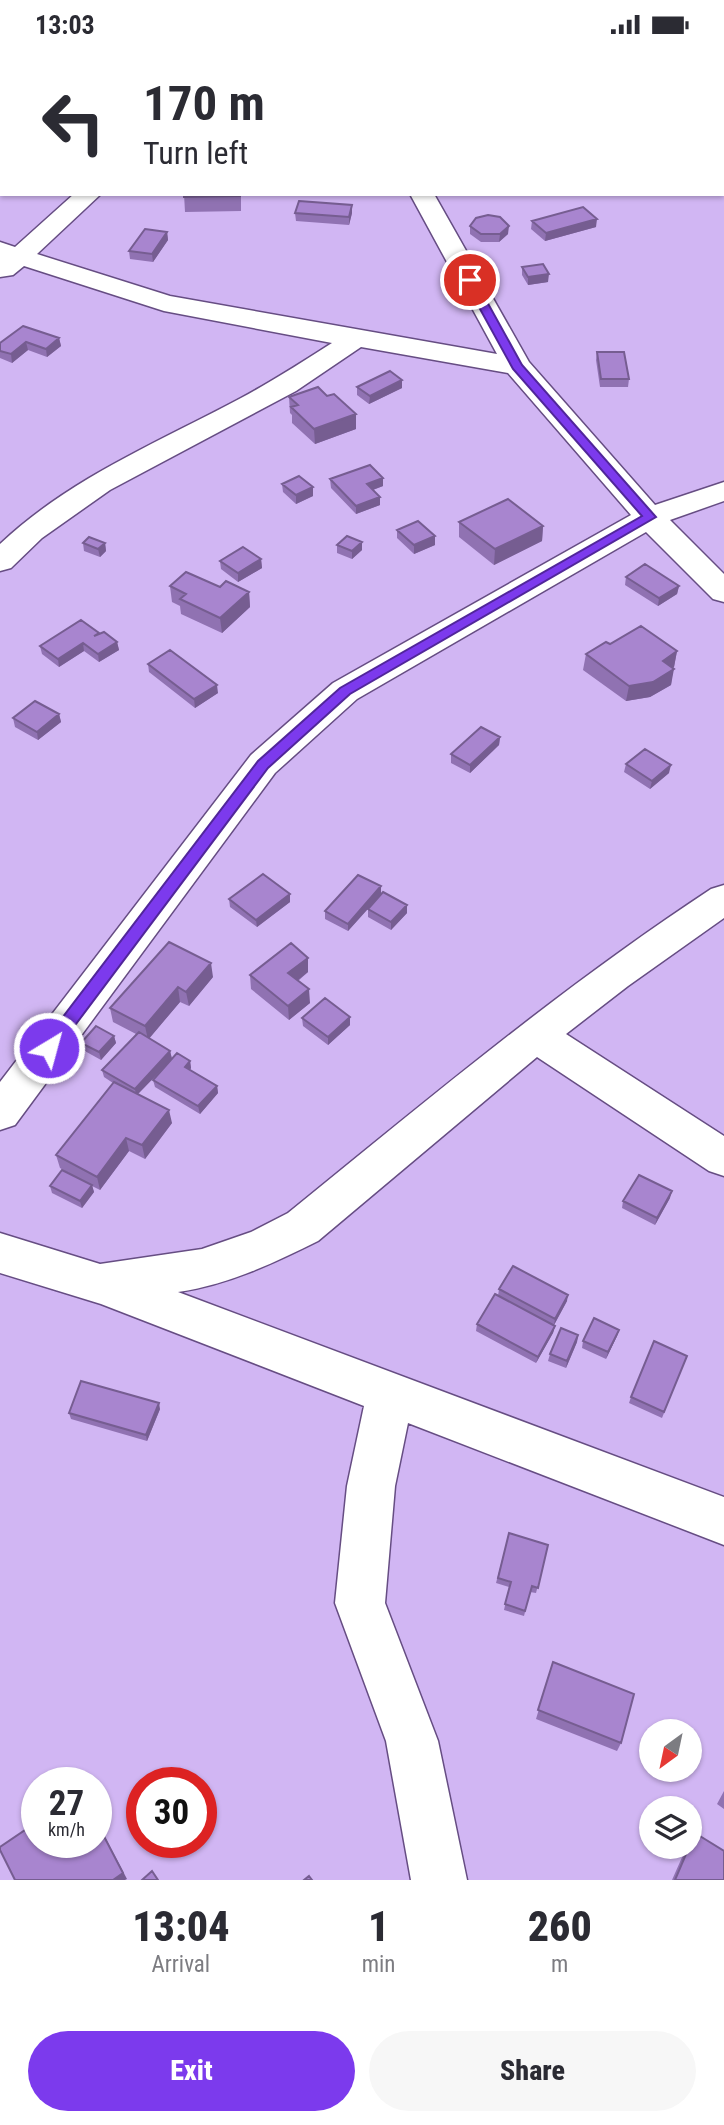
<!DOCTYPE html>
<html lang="en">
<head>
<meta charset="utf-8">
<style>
	:root { --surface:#fff; --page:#f7f7f7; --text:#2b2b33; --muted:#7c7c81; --accent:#7c3aed }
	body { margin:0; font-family:"Roboto Condensed",sans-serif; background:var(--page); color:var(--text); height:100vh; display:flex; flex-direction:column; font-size:26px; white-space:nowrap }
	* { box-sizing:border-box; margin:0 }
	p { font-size:23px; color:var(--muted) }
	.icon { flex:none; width:38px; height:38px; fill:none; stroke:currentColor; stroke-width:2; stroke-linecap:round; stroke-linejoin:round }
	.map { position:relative; height:1831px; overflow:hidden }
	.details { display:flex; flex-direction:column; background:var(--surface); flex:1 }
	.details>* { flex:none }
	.hud { position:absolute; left:0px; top:0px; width:724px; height:147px; box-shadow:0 2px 5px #0004; background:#fff; color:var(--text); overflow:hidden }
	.needle { width:46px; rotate:213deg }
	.tools { position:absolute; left:639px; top:1670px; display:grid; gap:14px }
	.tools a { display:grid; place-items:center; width:63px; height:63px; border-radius:50%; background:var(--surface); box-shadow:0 2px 5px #0004; font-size:35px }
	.speed { position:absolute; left:21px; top:1718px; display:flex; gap:14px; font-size:35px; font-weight:700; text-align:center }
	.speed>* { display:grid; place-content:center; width:91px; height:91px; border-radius:50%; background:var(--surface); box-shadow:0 2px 5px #0004; line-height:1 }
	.speed small { font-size:18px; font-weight:400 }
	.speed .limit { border:10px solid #d22; background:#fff; color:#111 }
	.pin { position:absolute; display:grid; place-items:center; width:60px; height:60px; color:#fff; margin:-30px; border:4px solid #fff; border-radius:50%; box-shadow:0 2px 7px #0007 }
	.me { position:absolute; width:77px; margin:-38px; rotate:37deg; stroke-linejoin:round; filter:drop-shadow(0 0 5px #0008) }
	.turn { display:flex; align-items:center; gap:24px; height:147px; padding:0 28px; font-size:32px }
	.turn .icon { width:91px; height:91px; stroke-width:2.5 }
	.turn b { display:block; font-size:49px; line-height:60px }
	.eta { display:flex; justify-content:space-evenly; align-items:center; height:119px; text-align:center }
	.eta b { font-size:42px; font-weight:800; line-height:49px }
	.cta { display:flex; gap:14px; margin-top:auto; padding:14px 28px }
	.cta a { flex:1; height:80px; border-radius:42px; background:var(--accent); color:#fff; font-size:28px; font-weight:800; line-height:80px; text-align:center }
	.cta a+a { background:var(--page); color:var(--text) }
	.status { display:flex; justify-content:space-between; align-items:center; height:49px; padding:0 35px; background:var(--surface); direction:ltr }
	.status svg { height:19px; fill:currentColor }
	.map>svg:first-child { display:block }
</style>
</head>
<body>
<div class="status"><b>13:03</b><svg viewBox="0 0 49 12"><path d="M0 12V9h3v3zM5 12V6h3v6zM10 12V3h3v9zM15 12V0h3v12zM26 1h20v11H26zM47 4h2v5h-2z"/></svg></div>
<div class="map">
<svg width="724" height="1831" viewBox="0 0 724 1831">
	<rect width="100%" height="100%" fill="#d1b6f3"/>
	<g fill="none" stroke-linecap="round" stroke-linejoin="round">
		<defs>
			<path id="minor" d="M 289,0 L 314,0 L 288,2 Z
				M 337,0 L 359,0 L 360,2 L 338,2 Z
				M 74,145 L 101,145 L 37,205 L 170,247 L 497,305 L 410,145 L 434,145 L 529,313 L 655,456 L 724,433 L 724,452 L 670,471 L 724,525 L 724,553 L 713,550 L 646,483 L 357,650 L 275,724 L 15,1076 L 0,1081 L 0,1033 L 251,706 L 333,634 L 631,466 L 508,324 L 361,298 L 296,342 L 110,441 L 42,489 L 11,519 L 0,522 L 0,495 C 70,429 157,394 241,349 C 273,332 302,313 332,294 L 164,262 L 24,217 L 13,226 L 0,228 L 0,193 L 15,198 Z
				M 724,836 L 724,869 L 628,937 L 566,985 L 724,1087 L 724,1127 L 709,1122 L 537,1008 L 318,1192 C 274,1214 227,1236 178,1243 L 724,1448 L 724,1496 L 408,1374 L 395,1437 L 385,1554 L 438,1692 L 467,1831 L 411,1831 L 386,1692 L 335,1554 L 347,1437 L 364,1357 L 101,1255 L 0,1224 L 0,1184 L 100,1215 L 202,1200 L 251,1183 L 288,1164 C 426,1052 562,938 711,840 Z"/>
		</defs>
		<!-- minor casing -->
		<use href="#minor" stroke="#664d83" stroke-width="3"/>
		<!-- minor -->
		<use href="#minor" fill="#fff" fill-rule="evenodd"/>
	</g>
	<!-- wall -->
	<path fill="#9072b2" d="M 640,0 L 666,0 L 666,2 L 640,2 Z
		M 184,145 L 241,145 L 241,162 L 185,163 Z
		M 295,164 L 352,164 L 349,176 L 296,172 Z
		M 532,172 L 596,178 L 545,192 L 531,180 Z
		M 470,177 L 508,185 L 499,193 L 481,193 L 470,185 Z
		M 167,183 L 168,191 L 153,213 L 130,210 L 129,202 Z
		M 522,218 L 548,233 L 528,236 L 522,226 Z
		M 59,289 L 61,297 L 47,308 L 28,301 L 12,314 L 0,309 L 0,294 Z
		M 597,303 L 629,330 L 628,338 L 600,338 L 596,311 Z
		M 357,338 L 402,339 L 369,355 L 357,346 Z
		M 327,347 L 356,365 L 356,380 L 315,395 L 292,374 L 292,366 L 290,364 L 289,348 Z
		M 383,429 L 383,437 L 373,441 L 380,448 L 380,456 L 356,465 L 331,439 L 330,430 Z
		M 282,435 L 313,438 L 313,447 L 296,455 L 283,443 Z
		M 459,473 L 543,477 L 542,492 L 494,516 L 459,488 Z
		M 397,481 L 435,496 L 414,505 L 397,489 Z
		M 83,494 L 105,494 L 106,502 L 100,508 L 84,502 Z
		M 337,496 L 362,501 L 352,510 L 337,504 Z
		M 261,510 L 262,519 L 238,533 L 221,520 L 220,512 Z
		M 626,528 L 679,537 L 677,545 L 658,557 L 625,536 Z
		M 170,537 L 220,538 L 249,543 L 250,558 L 222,584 L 181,565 L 180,557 L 172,553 Z
		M 100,585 L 117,593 L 119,601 L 99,613 L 84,602 L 59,618 L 42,605 L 40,597 Z
		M 610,595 L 677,602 L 674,618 L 673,619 L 671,636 L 650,648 L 626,652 L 583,621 L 586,605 Z
		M 148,615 L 218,644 L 195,659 L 149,623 Z
		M 59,665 L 61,673 L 38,691 L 15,678 L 13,669 Z
		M 500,688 L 499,696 L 470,724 L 451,714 L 451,705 Z
		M 626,715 L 669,724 L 650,740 L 624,723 Z
		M 381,837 L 381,845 L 407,864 L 391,881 L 368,868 L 368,860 L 348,882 L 325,870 L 325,862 Z
		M 229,850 L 290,853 L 257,878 L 230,858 Z
		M 308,923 L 298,932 L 310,954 L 289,971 L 251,940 L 250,926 Z
		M 213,928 L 189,957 L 180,953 L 149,989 L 170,1002 L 172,1010 L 138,1045 L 172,1074 L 145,1110 L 129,1102 L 100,1141 L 92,1137 L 94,1143 L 82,1159 L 52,1144 L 50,1137 L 83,1132 L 60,1119 L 56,1106 L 113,1034 L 104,1028 L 102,1021 L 136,985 L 113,973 L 110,959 Z
		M 350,968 L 350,976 L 328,996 L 303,977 L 302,969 Z
		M 114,987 L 116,994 L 101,1011 L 83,1001 L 81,994 Z
		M 190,1012 L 191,1019 L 190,1021 L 217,1037 L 218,1044 L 200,1065 L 155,1038 L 153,1031 Z
		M 670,1149 L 655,1176 L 622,1159 L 623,1152 Z
		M 499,1240 L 567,1252 L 554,1276 L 555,1277 L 553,1284 L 536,1314 L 476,1282 L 477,1275 L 498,1247 Z
		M 619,1281 L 617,1287 L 606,1310 L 582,1299 L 583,1292 Z
		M 578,1286 L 577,1293 L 566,1319 L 548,1312 L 550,1305 Z
		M 687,1307 L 662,1369 L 629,1354 L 631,1348 Z
		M 160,1360 L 147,1392 L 71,1370 L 69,1364 Z
		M 509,1484 L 548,1496 L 536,1544 L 530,1543 L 524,1567 L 504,1561 L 509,1538 L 496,1534 Z
		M 553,1613 L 621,1694 L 617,1702 L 536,1670 Z
		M 724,1742 L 724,1760 L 717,1755 Z
		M 695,1784 L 724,1831 L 672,1831 L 687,1797 L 690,1797 L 690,1791 Z"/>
	<!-- shaded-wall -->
	<path fill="#765d91" d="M 724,101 L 724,115 L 723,115 L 723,102 Z
		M 2,112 L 2,124 L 0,130 L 0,117 Z
		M 352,156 L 352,164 L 349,176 L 349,168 Z
		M 597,170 L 596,178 L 545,192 L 546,184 Z
		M 509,177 L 508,185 L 499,193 L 500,185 Z
		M 167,183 L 168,191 L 153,213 L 152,205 Z
		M 549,225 L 548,233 L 528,236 L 528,228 Z
		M 59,289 L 61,297 L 47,308 L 46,300 Z
		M 26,293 L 28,301 L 12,314 L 11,305 Z
		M 402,331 L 402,339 L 369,355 L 370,347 Z
		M 356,365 L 356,380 L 315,395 L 314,380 Z
		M 383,429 L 383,437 L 367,443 L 367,435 Z
		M 313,438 L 313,447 L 296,455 L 296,446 Z
		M 380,448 L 380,456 L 356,465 L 356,457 Z
		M 543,477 L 542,492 L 494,516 L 495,500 Z
		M 435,487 L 435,496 L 414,505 L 414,496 Z
		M 362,493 L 362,501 L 352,510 L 352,502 Z
		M 105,494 L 106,502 L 100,508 L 98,500 Z
		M 261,510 L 262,519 L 238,533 L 238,524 Z
		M 679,537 L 677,545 L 658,557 L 659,549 Z
		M 249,543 L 250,558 L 222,584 L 220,569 Z
		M 117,593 L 119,601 L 99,613 L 98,605 Z
		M 83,594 L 84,602 L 59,618 L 58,610 Z
		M 677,602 L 674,618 L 660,627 L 663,612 Z
		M 674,620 L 671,636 L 650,648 L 626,652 L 629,637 Z
		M 217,636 L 218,644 L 195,659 L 194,650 Z
		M 59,665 L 61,673 L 38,691 L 37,683 Z
		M 500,688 L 499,696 L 470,724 L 470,716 Z
		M 671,716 L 669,724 L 650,740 L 652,732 Z
		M 381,837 L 381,845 L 348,882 L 348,875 Z
		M 290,845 L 290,853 L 257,878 L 256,871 Z
		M 407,856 L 407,864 L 391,881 L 391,873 Z
		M 308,909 L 308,923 L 288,939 L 288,924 Z
		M 211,914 L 213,928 L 189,957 L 186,943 Z
		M 178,938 L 180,953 L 148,991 L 145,977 Z
		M 309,940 L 310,954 L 289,971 L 288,957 Z
		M 350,968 L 350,976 L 328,996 L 328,988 Z
		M 114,987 L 116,994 L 101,1011 L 99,1003 Z
		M 170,1002 L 172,1010 L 136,1047 L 135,1040 Z
		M 190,1012 L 191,1019 L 186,1026 L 185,1018 Z
		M 217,1037 L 218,1044 L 200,1065 L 198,1057 Z
		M 169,1061 L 172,1074 L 145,1110 L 142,1096 Z
		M 126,1089 L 129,1102 L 100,1141 L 97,1128 Z
		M 92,1136 L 94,1143 L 82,1159 L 80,1152 Z
		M 672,1142 L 670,1149 L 655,1176 L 657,1169 Z
		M 568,1246 L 567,1252 L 554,1276 L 555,1270 Z
		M 555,1277 L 553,1284 L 536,1314 L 538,1308 Z
		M 619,1281 L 617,1287 L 606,1310 L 608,1303 Z
		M 578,1286 L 577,1293 L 566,1319 L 567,1312 Z
		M 159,1354 L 160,1360 L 147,1392 L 146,1386 Z
		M 96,1771 L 127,1830 L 125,1831 L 113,1831 Z"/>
	<!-- building -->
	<path fill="#a885cf" stroke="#765d91" stroke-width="2" d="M 723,79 L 724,79 L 724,101 L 723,102 Z
		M 184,145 L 240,145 L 240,147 L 184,148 Z
		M 299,152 L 352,156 L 349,168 L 295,164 Z
		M 583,158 L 597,170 L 546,184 L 532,172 Z
		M 488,166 L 500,168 L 509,177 L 500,185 L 481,185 L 470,177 L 476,169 Z
		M 145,180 L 167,183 L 152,205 L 129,202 Z
		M 543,215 L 549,225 L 528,228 L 522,218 Z
		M 23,277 L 59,289 L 46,300 L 26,293 L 11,305 L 0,302 L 0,294 Z
		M 597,303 L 624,303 L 629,330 L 601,330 Z
		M 390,322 L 402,331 L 370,347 L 357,338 Z
		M 318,338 L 327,347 L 334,345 L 356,365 L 314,380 L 291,358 L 298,356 L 289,348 Z
		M 370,416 L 383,429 L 367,435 L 380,448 L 356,457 L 330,430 Z
		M 299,427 L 313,438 L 296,446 L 282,435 Z
		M 508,450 L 543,477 L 495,500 L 459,473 Z
		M 418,472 L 435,487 L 414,496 L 397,481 Z
		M 347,487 L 362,493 L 352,502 L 337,496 Z
		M 89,488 L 105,494 L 98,500 L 83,494 Z
		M 243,498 L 261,510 L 238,524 L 220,512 Z
		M 645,515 L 679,537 L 659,549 L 626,528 Z
		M 186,523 L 220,538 L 226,532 L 249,543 L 220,569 L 180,550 L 186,545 L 170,537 Z
		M 81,571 L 99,584 L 94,587 L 104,583 L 117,593 L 98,605 L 83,594 L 58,610 L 40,597 Z
		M 641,577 L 677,602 L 663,612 L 674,620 L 653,633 L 629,637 L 586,605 L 606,593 L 610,595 Z
		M 170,601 L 217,636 L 194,650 L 148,615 Z
		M 35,652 L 59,665 L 37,683 L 13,669 Z
		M 481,678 L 500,688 L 470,716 L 451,705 Z
		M 645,700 L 671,716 L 652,732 L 626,715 Z
		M 263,825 L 290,845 L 256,871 L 229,850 Z
		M 358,826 L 381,837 L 348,875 L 325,862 Z
		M 383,843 L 407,856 L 391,873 L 368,860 Z
		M 169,893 L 211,914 L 186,943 L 178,938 L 145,977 L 110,959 Z
		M 291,894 L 308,909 L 288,924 L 309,940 L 288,957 L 250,926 Z
		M 325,949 L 350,968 L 328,988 L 302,969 Z
		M 96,977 L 114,987 L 99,1003 L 81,994 Z
		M 139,983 L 170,1002 L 135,1040 L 102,1021 Z
		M 177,1004 L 190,1012 L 185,1018 L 217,1037 L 198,1057 L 153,1031 Z
		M 114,1033 L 169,1061 L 142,1096 L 126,1089 L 97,1128 L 56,1106 Z
		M 62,1121 L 92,1136 L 80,1152 L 50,1137 Z
		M 639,1126 L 672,1142 L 657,1169 L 623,1152 Z
		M 513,1217 L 568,1246 L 555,1270 L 499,1240 Z
		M 495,1245 L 555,1277 L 538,1308 L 477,1275 Z
		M 594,1269 L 619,1281 L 608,1303 L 583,1292 Z
		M 561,1279 L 578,1286 L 567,1312 L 550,1305 Z
		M 654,1292 L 687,1307 L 664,1363 L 631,1348 Z
		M 81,1332 L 159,1354 L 146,1386 L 69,1364 Z
		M 509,1484 L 548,1496 L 538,1539 L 532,1537 L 525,1562 L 505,1555 L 511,1533 L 498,1529 Z
		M 553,1613 L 634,1645 L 621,1694 L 538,1661 Z
		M 96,1772 L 123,1824 L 113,1831 L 15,1831 L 0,1801 L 0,1798 L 37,1773 L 37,1794 L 96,1794 Z
		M 695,1784 L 724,1802 L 724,1831 L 675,1831 Z
		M 152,1822 L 158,1831 L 142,1831 Z
		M 309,1827 L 312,1831 L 304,1831 Z"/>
	<!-- route -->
	<path fill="#7c3aed" stroke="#51269a" stroke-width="2" d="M 470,228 L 475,231 L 522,316 L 656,468 L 350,645 L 268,719 L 55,1003 L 43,1003 L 41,999 L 43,994 L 258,712 L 340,639 L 642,467 L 513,320 L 464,231 Z"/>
</svg>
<div class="tools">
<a><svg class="needle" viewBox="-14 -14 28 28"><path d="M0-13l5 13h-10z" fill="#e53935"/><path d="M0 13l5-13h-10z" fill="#7c7c81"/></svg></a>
<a><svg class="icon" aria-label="layers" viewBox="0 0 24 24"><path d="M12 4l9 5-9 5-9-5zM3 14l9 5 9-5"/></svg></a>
</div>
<div class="speed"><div>27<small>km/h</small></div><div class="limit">30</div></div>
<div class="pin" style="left:470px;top:231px;background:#d93025"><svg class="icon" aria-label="arrive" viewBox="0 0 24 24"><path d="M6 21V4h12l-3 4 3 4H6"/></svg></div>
<svg class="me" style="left:49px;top:999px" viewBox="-20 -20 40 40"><circle r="17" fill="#7c3aed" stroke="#fff" stroke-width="3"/><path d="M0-11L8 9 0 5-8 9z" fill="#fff"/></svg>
<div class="hud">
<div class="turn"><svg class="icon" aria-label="left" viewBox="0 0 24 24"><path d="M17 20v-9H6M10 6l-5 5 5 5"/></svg><div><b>170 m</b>Turn left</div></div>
</div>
</div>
<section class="details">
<div class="eta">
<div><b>13:04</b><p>Arrival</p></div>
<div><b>1</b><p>min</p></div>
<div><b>260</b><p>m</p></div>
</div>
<div class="cta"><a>Exit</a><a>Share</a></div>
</section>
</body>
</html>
